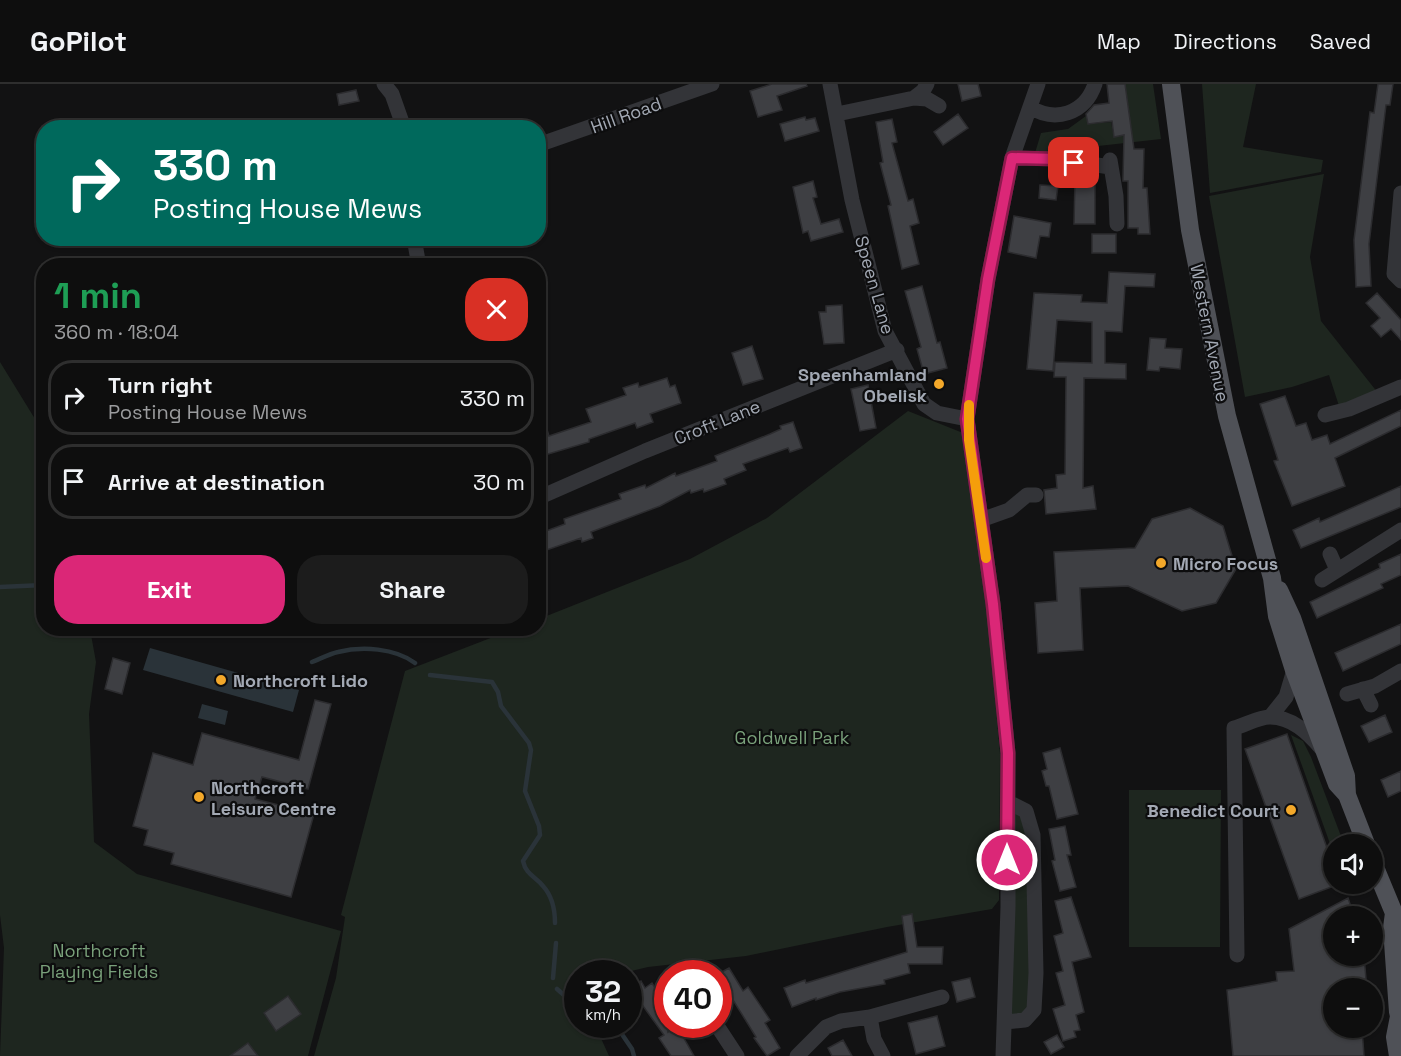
<!DOCTYPE html>
<html lang="en">
<head>
<meta charset="utf-8">
<style>
	:root { --surface:#0e0e0e; --page:#1c1c1c; --text:#f1f3f6; --muted:#9b9c9e; --line:#2e2e2e; --accent:#db2777 }
	body { margin:0; font-family:"Space Grotesk",sans-serif; background:var(--page); color:var(--text); height:100vh; display:flex; flex-direction:column; font-size:22px; white-space:nowrap }
	* { box-sizing:border-box; margin:0 }
	p { font-size:20px; color:var(--muted) }
	.icon { flex:none; width:33px; height:33px; fill:none; stroke:currentColor; stroke-width:2; stroke-linecap:round; stroke-linejoin:round }
	.map { position:relative; flex:1; overflow:hidden }
	.panel { position:absolute; left:36px; top:174px; width:510px; height:378px; display:flex; flex-direction:column; background:var(--surface); border-radius:24px; box-shadow:0 2px 4px #0004,0 0 0 2px var(--line) }
	.panel>* { flex:none }
	.banner { position:absolute; left:36px; top:36px; width:510px; height:126px; border-radius:24px; box-shadow:0 2px 4px #0004,0 0 0 2px var(--line); background:#00695c; color:#fff; overflow:hidden }
	.buttons { position:absolute; left:1323px; top:750px; display:grid; gap:12px }
	.buttons a { display:grid; place-items:center; width:60px; height:60px; border-radius:50%; background:var(--surface); box-shadow:0 2px 4px #0004,0 0 0 2px var(--line); font-size:30px }
	.speed { position:absolute; left:564px; top:876px; display:flex; gap:12px; font-size:30px; font-weight:700; text-align:center }
	.speed>* { display:grid; place-content:center; width:78px; height:78px; border-radius:50%; background:var(--surface); box-shadow:0 2px 4px #0004,0 0 0 2px var(--line); line-height:1 }
	.speed small { font-size:15px; font-weight:400 }
	.speed .limit { border:9px solid #d22; background:#fff; color:#111 }
	.pin { position:absolute; display:grid; place-items:center; width:51px; height:51px; color:#fff; margin:-26px; border-radius:12px; box-shadow:0 3px 9px #0006 }
	.me { position:absolute; width:66px; margin:-33px; rotate:0deg; stroke-linejoin:round; filter:drop-shadow(0 0 4px #0008) }
	.turn { display:flex; align-items:center; gap:21px; height:126px; padding:0 18px; font-size:27px }
	.turn .icon { width:78px; height:78px; stroke-width:2.5 }
	.turn b { display:block; font-size:42px; line-height:51px }
	.round { display:grid; place-items:center; flex:none; width:63px; height:63px; border-radius:24px; background:var(--page) }
	.summary { display:flex; align-items:center; justify-content:space-between; height:102px; padding:0 18px }
	h1 { font-size:36px; font-weight:800; line-height:45px; color:#1e9e55 }
	.cta { display:flex; gap:12px; margin-top:auto; padding:12px 18px }
	.cta a { flex:1; height:69px; border-radius:24px; background:var(--accent); color:#fff; font-size:24px; font-weight:800; line-height:69px; text-align:center }
	.cta a+a { background:var(--page); color:var(--text) }
	ul { padding:0; list-style:none }
	li { display:flex; align-items:center; gap:18px; height:75px; margin:0 12px 9px; padding:0 6px; border:3px solid var(--line); border-radius:24px }
	li div { flex:1 }
	li b { display:block; font-size:22px }
	li em { font-style:normal }
	header { display:flex; align-items:center; gap:36px; box-sizing:border-box; height:84px; padding:0 30px; background:var(--surface); border-bottom:2px solid var(--line) }
	header strong { font-size:28px }
	nav { display:flex; gap:33px; margin-inline-start:auto; font-size:21px }
	.map>svg:first-child { display:block }
</style>
</head>
<body>
<header>
<strong>GoPilot</strong>
<nav><a>Map</a><a>Directions</a><a>Saved</a></nav>
</header>
<div class="map">
<svg width="1401" height="972" viewBox="0 0 1401 972">
	<rect width="100%" height="100%" fill="#121213"/>
	<!-- green -->
	<path fill="#1e261f" d="M 1125,0 L 1153,0 L 1161,55 L 1035,69 L 1041,49 L 1068,45 L 1086,32 L 1088,40 L 1111,38 L 1114,53 L 1132,50 Z
		M 1202,0 L 1256,0 L 1243,63 L 1323,76 L 1321,88 L 1210,109 Z
		M 1324,90 L 1310,173 L 1321,237 L 1378,309 L 1340,325 L 1329,291 L 1292,303 L 1245,313 L 1209,112 Z
		M 0,278 L 43,348 L 44,544 L 90,545 L 96,578 L 89,630 L 94,758 L 137,790 L 341,847 L 308,972 L 0,972 L 4,864 L 0,831 Z
		M 908,327 L 963,349 L 987,520 L 1000,670 L 999,816 L 992,825 L 887,843 L 746,872 L 648,883 L 623,889 L 578,890 L 578,940 L 595,941 L 609,972 L 314,972 L 336,894 L 345,833 L 341,831 L 405,587 L 514,545 L 538,544 L 539,535 L 690,475 L 767,434 Z
		M 1291,651 L 1303,657 L 1311,673 L 1344,760 L 1334,760 L 1333,768 Z
		M 1129,706 L 1221,706 L 1220,863 L 1129,863 Z
		M 1008,718 L 1026,727 L 1033,926 L 1006,937 Z"/>
	<!-- water -->
	<path fill="#2a3339" d="M 150,564 L 299,606 L 293,628 L 143,586 Z
		M 202,620 L 228,627 L 225,641 L 198,634 Z"/>
	<g fill="none" stroke-linecap="round" stroke-linejoin="round">
		<!-- stream -->
		<path stroke="#2a3339" stroke-width="4.5" d="M 0,503 L 44,501
			M 312,578 C 320,575 329,570 338,568 C 362,562 395,564 415,579
			M 430,591 L 492,598 L 498,608 L 501,622 L 529,659 L 531,666 L 525,707 L 539,742 L 540,751 L 523,777 C 526,791 535,792 543,802 C 553,813 555,826 555,839
			M 553,894 L 556,859
			M 557,905 L 565,912 L 578,913
			M 615,940 L 632,965 L 634,972"/>
	</g>
	<!-- building -->
	<path fill="#3e3f43" stroke="#2c2c2f" stroke-width="1.5" d="M 772,0 L 806,0 L 807,2 L 777,12 L 782,26 L 758,33 L 750,7 Z
		M 958,0 L 978,0 L 981,12 L 962,17 Z
		M 1107,0 L 1125,0 L 1134,65 L 1144,65 L 1143,104 L 1147,104 L 1150,150 L 1138,150 L 1138,144 L 1128,144 L 1128,97 L 1123,97 L 1123,94 L 1124,51 L 1114,53 L 1112,37 L 1088,40 L 1086,30 L 1094,21 L 1109,19 Z
		M 1378,0 L 1393,0 L 1390,21 L 1386,21 L 1369,160 L 1371,202 L 1356,203 L 1354,156 L 1370,28 L 1374,29 Z
		M 356,6 L 359,17 L 339,21 L 337,10 Z
		M 958,30 L 968,44 L 943,61 L 934,48 Z
		M 805,33 L 806,36 L 815,34 L 819,47 L 785,57 L 780,40 Z
		M 892,35 L 897,58 L 892,59 L 908,117 L 913,115 L 919,139 L 910,142 L 919,180 L 902,185 L 888,122 L 891,121 L 880,79 L 883,78 L 876,38 Z
		M 1075,95 L 1095,96 L 1095,140 L 1074,140 Z
		M 813,97 L 817,113 L 813,114 L 821,140 L 839,135 L 843,148 L 811,157 L 808,147 L 803,149 L 793,103 Z
		M 1040,101 L 1058,102 L 1056,116 L 1039,114 Z
		M 1014,132 L 1051,139 L 1049,153 L 1040,152 L 1036,174 L 1008,168 Z
		M 1092,150 L 1116,150 L 1116,169 L 1092,169 Z
		M 1109,188 L 1155,190 L 1154,203 L 1125,202 L 1122,248 L 1105,247 L 1105,279 L 1126,280 L 1126,295 L 1084,294 L 1083,404 L 1093,402 L 1096,425 L 1046,430 L 1044,406 L 1057,404 L 1056,391 L 1065,390 L 1066,293 L 1054,293 L 1055,278 L 1092,279 L 1092,238 L 1057,236 L 1053,287 L 1027,285 L 1034,209 L 1082,211 L 1081,218 L 1107,219 Z
		M 922,202 L 937,259 L 940,258 L 947,284 L 924,290 L 917,265 L 921,263 L 905,207 Z
		M 1377,209 L 1401,236 L 1401,256 L 1391,245 L 1381,253 L 1371,242 L 1380,234 L 1366,219 Z
		M 842,221 L 844,259 L 824,260 L 819,228 L 826,228 L 826,222 Z
		M 1150,254 L 1166,255 L 1165,264 L 1182,265 L 1180,285 L 1160,283 L 1159,287 L 1147,286 Z
		M 752,262 L 763,295 L 743,301 L 732,269 Z
		M 667,294 L 670,303 L 675,301 L 681,319 L 650,330 L 653,338 L 637,344 L 635,339 L 589,355 L 589,358 L 538,373 L 538,326 L 541,326 L 549,352 L 591,338 L 586,325 L 626,311 L 623,304 L 638,299 L 639,303 Z
		M 868,301 L 876,344 L 860,347 L 851,305 Z
		M 1285,312 L 1296,342 L 1306,339 L 1312,356 L 1327,351 L 1330,360 L 1401,326 L 1401,342 L 1335,374 L 1345,402 L 1292,422 L 1274,377 L 1278,376 L 1260,320 Z
		M 793,338 L 802,364 L 790,368 L 788,364 L 743,380 L 746,386 L 724,395 L 726,400 L 704,408 L 703,405 L 691,409 L 690,406 L 660,422 L 591,448 L 593,454 L 582,458 L 581,454 L 538,469 L 538,450 L 565,440 L 564,435 L 621,415 L 619,410 L 645,401 L 646,404 L 675,389 L 676,392 L 717,377 L 715,372 L 770,350 L 781,345 L 780,342 Z
		M 1401,402 L 1401,423 L 1301,464 L 1293,446 L 1319,434 L 1320,438 Z
		M 1190,424 L 1223,442 L 1236,485 L 1216,519 L 1182,527 L 1128,502 L 1080,504 L 1083,566 L 1038,569 L 1035,519 L 1057,517 L 1054,468 L 1135,464 L 1152,435 Z
		M 1401,470 L 1401,491 L 1381,500 L 1383,504 L 1317,534 L 1310,518 L 1380,484 L 1379,480 Z
		M 1401,540 L 1401,560 L 1343,587 L 1335,569 Z
		M 113,574 L 130,579 L 122,610 L 105,605 Z
		M 315,616 L 331,620 L 308,705 L 262,693 L 255,715 L 314,730 L 291,813 L 171,780 L 174,769 L 144,761 L 148,746 L 133,742 L 153,669 L 193,681 L 202,649 L 299,676 Z
		M 1385,631 L 1392,648 L 1369,658 L 1361,642 Z
		M 1287,650 L 1334,784 L 1334,802 L 1299,815 L 1245,665 Z
		M 1060,664 L 1078,730 L 1057,735 L 1049,702 L 1046,702 L 1042,687 L 1047,685 L 1043,669 Z
		M 1401,687 L 1401,707 L 1388,713 L 1381,696 Z
		M 1065,742 L 1071,771 L 1067,771 L 1076,803 L 1060,807 L 1052,777 L 1055,776 L 1049,745 Z
		M 1071,813 L 1091,873 L 1072,878 L 1084,928 L 1076,931 L 1080,946 L 1074,947 L 1076,953 L 1063,957 L 1053,925 L 1065,921 L 1056,889 L 1063,887 L 1054,852 L 1063,849 L 1055,817 Z
		M 1348,814 L 1354,832 L 1334,832 L 1334,872 L 1364,872 L 1366,895 L 1359,896 L 1359,904 L 1334,904 L 1334,944 L 1362,944 L 1364,972 L 1233,972 L 1227,906 L 1277,897 L 1276,888 L 1294,887 L 1289,845 Z
		M 912,830 L 917,863 L 943,863 L 942,880 L 908,880 L 910,889 L 884,896 L 885,900 L 840,908 L 816,916 L 816,914 L 792,923 L 784,904 L 805,896 L 806,899 L 907,868 L 902,832 Z
		M 729,884 L 743,907 L 748,903 L 770,936 L 765,939 L 780,964 L 767,972 L 754,954 L 756,953 L 730,911 L 724,914 L 718,905 L 718,890 Z
		M 970,894 L 975,913 L 957,918 L 952,898 Z
		M 641,897 L 645,904 L 652,899 L 668,924 L 668,948 L 677,942 L 694,972 L 671,972 L 659,954 L 664,951 L 630,904 Z
		M 288,912 L 301,930 L 276,947 L 264,929 Z
		M 937,932 L 945,962 L 916,970 L 908,939 Z
		M 1057,951 L 1064,963 L 1051,970 L 1044,958 Z
		M 843,956 L 852,972 L 832,972 L 828,964 Z
		M 248,959 L 258,972 L 230,972 Z"/>
	<g fill="none" stroke-linecap="round" stroke-linejoin="round">
		<!-- minor -->
		<path stroke="#333438" stroke-width="15" d="M 384,0 L 392,10 L 404,44
			M 830,0 L 852,116 L 885,247 L 924,320 L 937,329 L 967,335
			M 914,14 L 923,7 L 927,0
			M 1030,23 C 1055,39 1085,30 1095,0
			M 837,30 L 914,14 L 927,15 L 939,22
			M 538,61 L 712,0
			M 1012,74 L 1058,75 L 1110,83
			M 1110,76 L 1116,112 L 1117,140
			M 1401,109 L 1394,190 L 1401,197
			M 414,154 L 419,182
			M 1325,331 L 1349,325 L 1401,303
			M 538,414 L 645,367 L 897,266
			M 981,436 L 1009,426 L 1027,411 L 1036,411
			M 1330,470 L 1337,486
			M 1322,496 L 1401,446
			M 1363,605 L 1371,621
			M 1347,610 L 1375,602 L 1401,587
			M 1270,633 L 1286,613 L 1294,586
			M 1237,871 L 1234,644 C 1245,641 1259,633 1270,633 C 1292,633 1308,649 1321,664
			M 870,933 L 874,955 L 883,972
			M 1005,938 L 1025,936 L 1034,926 L 1036,889 L 1033,751 L 1026,727 L 1008,718
			M 716,940 L 737,972
			M 797,972 L 826,943 L 841,937 L 870,933 L 942,913
			M 1003,972 L 1008,823 L 1008,669 L 993,520 L 967,335 L 988,195 L 1012,74 L 1038,0"/>
		<!-- major -->
		<path stroke="#4f5157" stroke-width="18" d="M 1171,0 L 1190,146 L 1227,332 L 1272,494 L 1277,532 L 1294,586 L 1337,700 L 1347,711
			M 1279,506 L 1292,534 L 1346,692 L 1347,711 L 1366,760
			M 1372,776 L 1394,829 L 1401,837
			M 1394,829 L 1392,844 L 1398,928
			M 1398,972 L 1395,953 L 1401,922"/>
	</g>
	<g fill="none" stroke-linecap="round" stroke-linejoin="round">
		<defs>
			<path id="route" d="M 1007,776 L 1008,669 L 993,520 L 967,335 L 988,195 L 1012,74 L 1058,75 L 1074,79"/>
		</defs>
		<!-- route casing -->
		<use href="#route" stroke="#8e194d" stroke-width="15"/>
		<!-- route -->
		<use href="#route" stroke="#db2777" stroke-width="10"/>
		<!-- slow -->
		<path stroke="#f59e0b" stroke-width="10" d="M 969,321 L 969,356 L 986,474"/>
	</g>
	<!-- markers -->
	<g fill="#f3a82a" stroke="#0d0d0e" stroke-width="2">
		<circle cx="939" cy="300" r="6"/>
		<circle cx="1161" cy="479" r="6"/>
		<circle cx="221" cy="596" r="6"/>
		<circle cx="199" cy="713" r="6"/>
		<circle cx="1291" cy="726" r="6"/>
	</g>
	<g text-anchor="middle" dominant-baseline="central" stroke-width="4.5" stroke-linejoin="round" paint-order="stroke">
		<!-- street labels -->
		<g font-size="18" fill="#a3a9b4" stroke="#0d0d0e">
			<text transform="translate(626 31) rotate(-20)">Hill Road</text>
			<text transform="translate(875 201) rotate(74)">Speen Lane</text>
			<text transform="translate(1210 249) rotate(79)">Western Avenue</text>
			<text transform="translate(717 338) rotate(-22)">Croft Lane</text>
		</g>
		<!-- poi labels -->
		<g font-size="18" font-weight="bold" fill="#a3a9b4" stroke="#0d0d0e" text-anchor="start">
			<text x="927" y="290" text-anchor="end">Speenhamland<tspan x="927" dy="21">Obelisk</tspan></text>
			<text x="1173" y="479">Micro Focus</text>
			<text x="233" y="596">Northcroft Lido</text>
			<text x="211" y="703">Northcroft<tspan x="211" dy="21">Leisure Centre</tspan></text>
			<text x="1279" y="726" text-anchor="end">Benedict Court</text>
		</g>
		<!-- park labels -->
		<g font-size="18" fill="#79a07a" stroke="#0d0d0e">
			<text x="792" y="653">Goldwell Park</text>
			<text x="99" y="866">Northcroft<tspan x="99" dy="21">Playing Fields</tspan></text>
		</g>
	</g>
</svg>
<div class="buttons">
<a><svg class="icon" aria-label="sound" viewBox="0 0 24 24"><path d="M4 9h4l5-4v14l-5-4H4zM17 9q2 3 0 6"/></svg></a>
<a>+</a>
<a>−</a>
</div>
<div class="speed"><div>32<small>km/h</small></div><div class="limit">40</div></div>
<div class="pin" style="left:1074px;top:79px;background:#d93025"><svg class="icon" aria-label="arrive" viewBox="0 0 24 24"><path d="M6 21V4h12l-3 4 3 4H6"/></svg></div>
<svg class="me" style="left:1007px;top:776px" viewBox="-20 -20 40 40"><circle r="17" fill="#db2777" stroke="#fff" stroke-width="3"/><path d="M0-11L8 9 0 5-8 9z" fill="#fff"/></svg>
<div class="banner">
<div class="turn"><svg class="icon" aria-label="right" viewBox="0 0 24 24"><path d="M7 20v-9h11M14 6l5 5-5 5"/></svg><div><b>330 m</b>Posting House Mews</div></div>
</div>
<section class="panel">
<div class="summary"><div><h1>1 min</h1><p>360 m · 18:04</p></div><a class="round" style="background:#d93025;color:#fff"><svg class="icon" aria-label="close" viewBox="0 0 24 24"><path d="M6 6l12 12M18 6L6 18"/></svg></a></div>
<ul>
<li><svg class="icon" aria-label="right" viewBox="0 0 24 24"><path d="M7 20v-9h11M14 6l5 5-5 5"/></svg><div><b>Turn right</b><p>Posting House Mews</p></div><em>330 m</em></li>
<li><svg class="icon" aria-label="arrive" viewBox="0 0 24 24"><path d="M6 21V4h12l-3 4 3 4H6"/></svg><div><b>Arrive at destination</b></div><em>30 m</em></li>
</ul>
<div class="cta"><a>Exit</a><a>Share</a></div>
</section>
</div>
</body>
</html>
